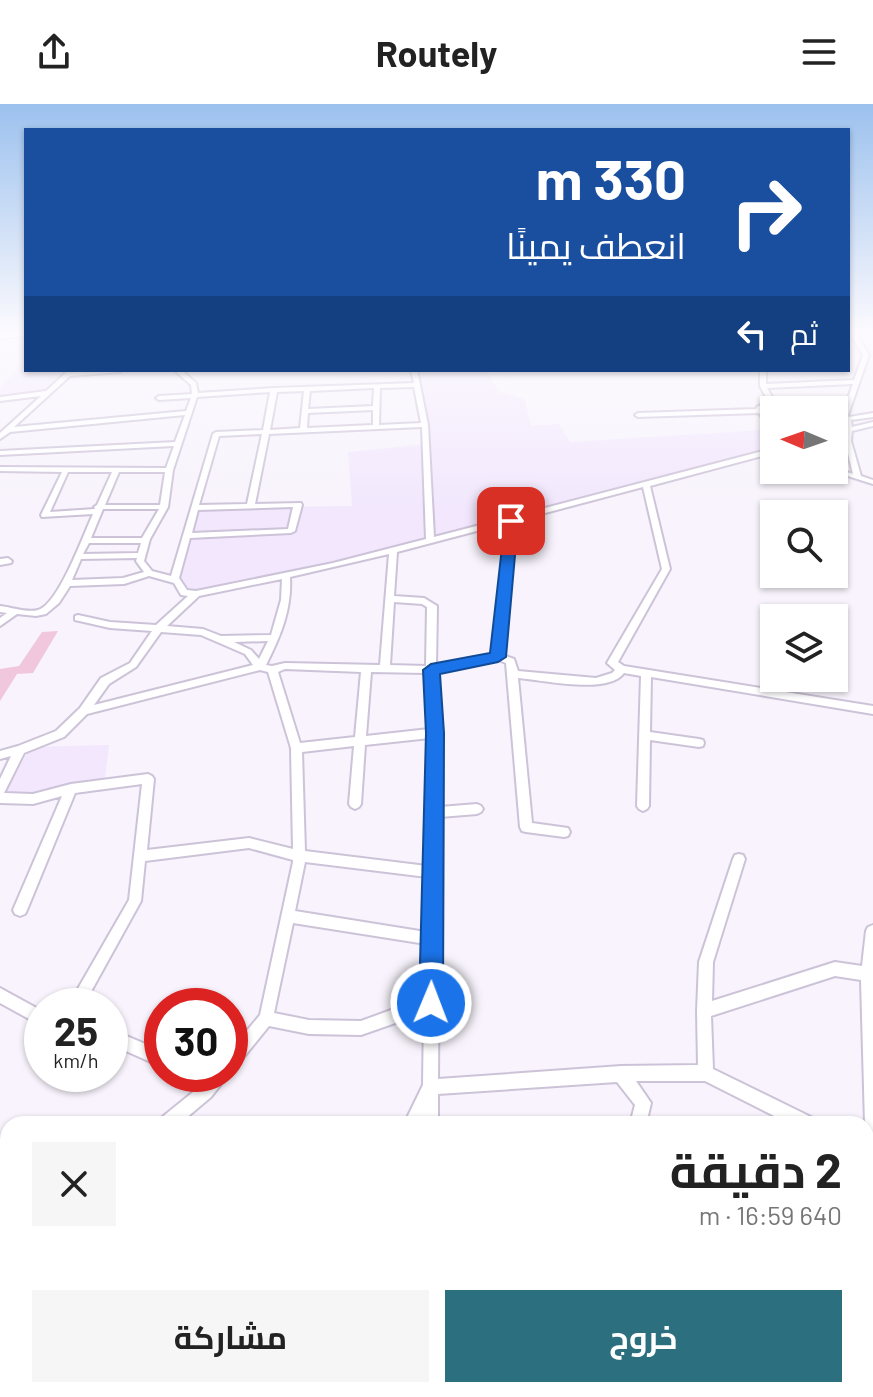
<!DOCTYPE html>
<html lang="ar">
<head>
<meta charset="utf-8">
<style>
	:root { --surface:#fff; --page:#f6f6f6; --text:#222; --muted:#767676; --accent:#2c7080 }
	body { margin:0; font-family:Barlow,Cairo,sans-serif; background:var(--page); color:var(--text); direction:rtl; height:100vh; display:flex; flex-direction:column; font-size:30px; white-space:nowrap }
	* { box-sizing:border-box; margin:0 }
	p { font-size:26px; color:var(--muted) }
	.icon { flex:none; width:44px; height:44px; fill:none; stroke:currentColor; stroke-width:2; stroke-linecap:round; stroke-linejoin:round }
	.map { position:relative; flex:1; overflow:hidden; direction:ltr }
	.side { position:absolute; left:0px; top:1012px; width:874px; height:282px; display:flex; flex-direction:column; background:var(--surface); border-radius:24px 24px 0 0; box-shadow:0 2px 6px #0004; direction:rtl }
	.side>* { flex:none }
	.guide { position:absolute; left:24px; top:24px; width:826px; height:244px; border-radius:0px; box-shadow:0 2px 6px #0004; direction:rtl; background:#1a4fa0; color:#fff; overflow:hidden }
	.needle { width:52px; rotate:272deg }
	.fabs { position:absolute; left:760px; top:292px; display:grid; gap:16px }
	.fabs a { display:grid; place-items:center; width:88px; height:88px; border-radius:0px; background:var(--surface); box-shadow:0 2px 6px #0004; font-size:40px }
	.speed { position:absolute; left:24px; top:884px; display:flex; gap:16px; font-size:40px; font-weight:700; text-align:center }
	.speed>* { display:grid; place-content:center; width:104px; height:104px; border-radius:50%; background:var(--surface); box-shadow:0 2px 6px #0004; line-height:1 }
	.speed small { font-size:20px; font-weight:400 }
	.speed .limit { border:12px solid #d22; background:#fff; color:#111 }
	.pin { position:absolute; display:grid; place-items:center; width:68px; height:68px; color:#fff; margin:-34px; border-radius:16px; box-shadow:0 4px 12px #0006 }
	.me { position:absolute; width:88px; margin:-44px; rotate:1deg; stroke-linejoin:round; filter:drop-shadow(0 0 6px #0008) }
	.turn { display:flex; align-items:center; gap:28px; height:168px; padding:0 32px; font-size:36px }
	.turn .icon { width:104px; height:104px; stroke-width:2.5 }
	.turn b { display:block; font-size:56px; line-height:68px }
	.then { display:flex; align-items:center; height:76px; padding:0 32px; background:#0003; gap:16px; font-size:30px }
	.round { display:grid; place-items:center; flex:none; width:84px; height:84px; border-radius:0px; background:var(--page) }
	.summary { display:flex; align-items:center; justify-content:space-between; height:136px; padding:0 32px }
	h1 { font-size:48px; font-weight:700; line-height:60px }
	.button { display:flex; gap:16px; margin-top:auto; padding:16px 32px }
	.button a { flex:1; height:92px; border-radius:0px; background:var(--accent); color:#fff; font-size:32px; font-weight:700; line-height:92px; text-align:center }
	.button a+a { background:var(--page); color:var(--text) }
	header { display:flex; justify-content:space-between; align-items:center; height:104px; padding:0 32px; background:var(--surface); font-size:36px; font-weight:700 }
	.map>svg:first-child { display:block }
</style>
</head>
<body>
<header><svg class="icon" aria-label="menu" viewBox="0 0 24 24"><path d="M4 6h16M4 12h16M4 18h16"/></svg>Routely<svg class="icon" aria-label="share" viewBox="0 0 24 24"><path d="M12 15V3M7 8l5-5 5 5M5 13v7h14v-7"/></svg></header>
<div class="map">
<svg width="873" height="1293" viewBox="0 0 873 1293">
	<rect width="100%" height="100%" fill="#f8f3fc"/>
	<!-- built -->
	<path fill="#f2e7fd" d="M 26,256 L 26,266 L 68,266 L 44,288 L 0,294 L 0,285 Z
		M 414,266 L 486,266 L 498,287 L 525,296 L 531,322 L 559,320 L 570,338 L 763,326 L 774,329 L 774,340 L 752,353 L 333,462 L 191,489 L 174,476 L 194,404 L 352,402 L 348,348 L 426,340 Z
		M 109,641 L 105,674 L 33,692 L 5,688 L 29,646 L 34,643 Z"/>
	<!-- green -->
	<path fill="#f1c7de" d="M 58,527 L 33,569 L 17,570 L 0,597 L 0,565 L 19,562 L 42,528 Z"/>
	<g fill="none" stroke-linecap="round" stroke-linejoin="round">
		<defs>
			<path id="minor" d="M 848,226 L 854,226 L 869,251 L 848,311 L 849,313 L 873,309 L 873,313 L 851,316 L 852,323 L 873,318 L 873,322 L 852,327 L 851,337 L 861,372 L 873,376 L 873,380 L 829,366 L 834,366 L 834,364 L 853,370 L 845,337 L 845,329 L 834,332 L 834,328 L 845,325 L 842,311 L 853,280 L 767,284 L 775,298 L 763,305 L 774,322 L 774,329 L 772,328 L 759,309 L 638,313 L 635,311 L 638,309 L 756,305 L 757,303 L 768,297 L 760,282 L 760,266 L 766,266 L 766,280 L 854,276 L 863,251 Z
				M 26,228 L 26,232 L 0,234 L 0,230 Z
				M 69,266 L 76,266 L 75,268 L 123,266 L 120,268 L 70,272 L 14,323 L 186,307 L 191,294 L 159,296 L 156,294 L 159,292 L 192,290 L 191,281 L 174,266 L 181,266 L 196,279 L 198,289 L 274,284 L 414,279 L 411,266 L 417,266 L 428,321 L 434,433 L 763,347 L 774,348 L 774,352 L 766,351 L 650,382 L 670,465 L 618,558 L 624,562 L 873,602 L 873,610 L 651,573 L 650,628 L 699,635 L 703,636 L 704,639 L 703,642 L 699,643 L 650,636 L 649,702 L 647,705 L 643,707 L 639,705 L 637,702 L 641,572 L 624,569 C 608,591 543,576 518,574 L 532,719 L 568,724 L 570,728 L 568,732 L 564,733 L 526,728 L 522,727 L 520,723 L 506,559 L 498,556 L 436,568 L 440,629 L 440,703 L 477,700 L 481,702 L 483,705 L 481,708 L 477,710 L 440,713 L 438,975 L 621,962 L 698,961 L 697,907 L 699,858 L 733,755 L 735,751 L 739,750 L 743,751 L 745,755 L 713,858 L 712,897 L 835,858 L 862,862 L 866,827 L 868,823 L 873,821 L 873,1047 L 867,1045 L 866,1042 L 866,1020 L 865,1020 L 861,876 L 835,872 L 711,912 L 713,965 L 813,1014 L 815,1020 L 790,1020 L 705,977 L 636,977 L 651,999 L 646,1020 L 630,1020 L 635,1001 L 617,978 L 438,990 L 438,1020 L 422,1020 L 422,1016 L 420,1020 L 404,1020 L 423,981 L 424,909 L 361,931 L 309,930 L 269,922 L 235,964 L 230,967 L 230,947 L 260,911 L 293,758 L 293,756 L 249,744 L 145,757 L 141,797 L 83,902 L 68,902 L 129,796 L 142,680 L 75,689 L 27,806 L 25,810 L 20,812 L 15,810 L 13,806 L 62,692 L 33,700 L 0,699 L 0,675 L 11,652 L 0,655 L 0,647 L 18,642 L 56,627 L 80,604 L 101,574 L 130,559 L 152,527 L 110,524 L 75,516 L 75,512 L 78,511 L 110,518 L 156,521 L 188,492 L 181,491 L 174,479 L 149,472 L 124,480 L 70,482 L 59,499 L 46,510 L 36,512 L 17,510 L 0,522 L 0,514 L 7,509 L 0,508 L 0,502 C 11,503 27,509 38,506 C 59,500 84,429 93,410 L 42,413 L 41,411 L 62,368 L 0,367 L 0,363 L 166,364 L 174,342 L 0,351 L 0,347 L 175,338 L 185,311 L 10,328 L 0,335 L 0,329 L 41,292 L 0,297 L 0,293 L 46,287 ZM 414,283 L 421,319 L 379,321 L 380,284 ZM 374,284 L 373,302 L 308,305 L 310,287 ZM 304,287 L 300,324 L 270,326 L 277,288 ZM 270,288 L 263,326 L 216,328 L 213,330 L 171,472 L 152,467 L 144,457 L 150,435 L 168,403 L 173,366 L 197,293 ZM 373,306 L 373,321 L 307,324 L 308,309 ZM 422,323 L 426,435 L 333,459 L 196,487 L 187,486 L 179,474 L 190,434 L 291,429 L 295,427 L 302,401 L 301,399 L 255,400 L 269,330 ZM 262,330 L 247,400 L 199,401 L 219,332 ZM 68,368 L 112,368 L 97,401 L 94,403 L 95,405 L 50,408 ZM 119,368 L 165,368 L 160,401 L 105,401 ZM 643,383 L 662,465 L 607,559 L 615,566 L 612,569 L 596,574 L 518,567 L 514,555 L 503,551 L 515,417 ZM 293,403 L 288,425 L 192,429 L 198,406 ZM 103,405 L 159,405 L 142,434 L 91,434 ZM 507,419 L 493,551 L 436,562 L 437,502 L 424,494 L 394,492 L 397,448 ZM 89,439 L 141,439 L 138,449 L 83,450 ZM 389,450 L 380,561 L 285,559 L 272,562 L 266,561 C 280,533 292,506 290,473 ZM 137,454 L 136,457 L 144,468 L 123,474 L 72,476 L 81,455 ZM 282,475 L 281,496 L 271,531 L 221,532 L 203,525 L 167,522 L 199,492 ZM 394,498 L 422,500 L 427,503 L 426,562 L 390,561 ZM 161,528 L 201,531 L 245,550 L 253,561 L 94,601 L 109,580 L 136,563 ZM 268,537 L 259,555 L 251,546 L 234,538 ZM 285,565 L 361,568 L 355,633 L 300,639 L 278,568 ZM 260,566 L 268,568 L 291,644 L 293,745 L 249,734 L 147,746 L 154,675 L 152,672 L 148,670 L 71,680 L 33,690 L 4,689 L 24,649 L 64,633 L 87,610 ZM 371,568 L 426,569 L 429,625 L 366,632 ZM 430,634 L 427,762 L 305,747 L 302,648 L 354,642 L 349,700 L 351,703 L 355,705 L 359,703 L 361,700 L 365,641 ZM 305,758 L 427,773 L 426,828 L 295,807 ZM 293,819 L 426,840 L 424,894 L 361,917 L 309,916 L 274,909 Z
				M 796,298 L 798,299 L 802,306 L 796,306 L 793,300 Z
				M 8,454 L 12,457 L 11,459 L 0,461 L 0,455 Z
				M 0,884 L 42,907 L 42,922 L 0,899 Z
				M 110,925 L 162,947 L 162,963 L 110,940 Z
				M 190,970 L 229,970 L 211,993 L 179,1020 L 159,1020 L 161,1014 L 203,980 L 193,975 Z
				M 8,1134 L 8,1154 L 0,1158 L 0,1138 Z
				M 873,1211 L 873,1242 L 869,1244 L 873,1245 L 873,1264 L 866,1262 L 866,1215 Z
				M 188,1286 L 212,1286 L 209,1293 L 185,1293 Z
				M 412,1286 L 432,1286 L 431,1293 L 411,1293 Z
				M 560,1286 L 580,1286 L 579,1293 L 559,1293 Z
				M 628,1286 L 664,1286 L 667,1293 L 632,1293 Z
				M 834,1286 L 854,1286 L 851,1293 L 831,1293 Z"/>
		</defs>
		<!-- minor casing -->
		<use href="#minor" stroke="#cdc3d8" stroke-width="4"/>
		<!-- minor -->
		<use href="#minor" fill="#fff" fill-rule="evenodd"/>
	</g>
	<!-- sky -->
	<linearGradient id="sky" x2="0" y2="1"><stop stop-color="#9cc1ee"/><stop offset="0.56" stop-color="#fcfafe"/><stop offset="1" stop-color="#fcfafe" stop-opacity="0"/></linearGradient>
	<rect width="873" height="407" fill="url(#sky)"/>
	<!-- route -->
	<path fill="#1a73e8" stroke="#114b97" stroke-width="2" d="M 511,413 L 518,417 L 506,553 L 498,558 L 440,570 L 444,629 L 443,899 L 440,907 L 431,911 L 423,907 L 419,899 L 426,629 L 423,566 L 431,560 L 490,549 L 505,417 Z"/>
</svg>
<div class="fabs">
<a><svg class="needle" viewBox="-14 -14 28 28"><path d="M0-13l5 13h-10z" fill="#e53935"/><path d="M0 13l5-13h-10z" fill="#767676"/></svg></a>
<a><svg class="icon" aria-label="search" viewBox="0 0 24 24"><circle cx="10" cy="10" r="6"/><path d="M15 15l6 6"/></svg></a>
<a><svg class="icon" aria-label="layers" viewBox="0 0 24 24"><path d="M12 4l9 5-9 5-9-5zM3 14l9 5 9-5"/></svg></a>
</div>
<div class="speed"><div>25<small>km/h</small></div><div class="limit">30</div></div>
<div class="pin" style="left:511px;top:417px;background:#d93025"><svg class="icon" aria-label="arrive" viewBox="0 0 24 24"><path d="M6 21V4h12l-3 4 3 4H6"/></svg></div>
<svg class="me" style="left:431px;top:899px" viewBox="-20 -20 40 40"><circle r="17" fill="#1a73e8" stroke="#fff" stroke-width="3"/><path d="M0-11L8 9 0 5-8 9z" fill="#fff"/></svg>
<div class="guide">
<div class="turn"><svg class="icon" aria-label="right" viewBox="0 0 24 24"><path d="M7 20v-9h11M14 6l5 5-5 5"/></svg><div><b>330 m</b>انعطف يمينًا</div></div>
<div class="then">ثم<svg class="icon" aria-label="left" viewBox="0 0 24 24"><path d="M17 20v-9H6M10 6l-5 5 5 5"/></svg></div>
</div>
<section class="side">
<div class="summary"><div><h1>2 دقيقة</h1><p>640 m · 16:59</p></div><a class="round"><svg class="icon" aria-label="close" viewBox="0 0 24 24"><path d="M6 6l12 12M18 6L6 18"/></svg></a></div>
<div class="button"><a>خروج</a><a>مشاركة</a></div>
</section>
</div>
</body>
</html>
